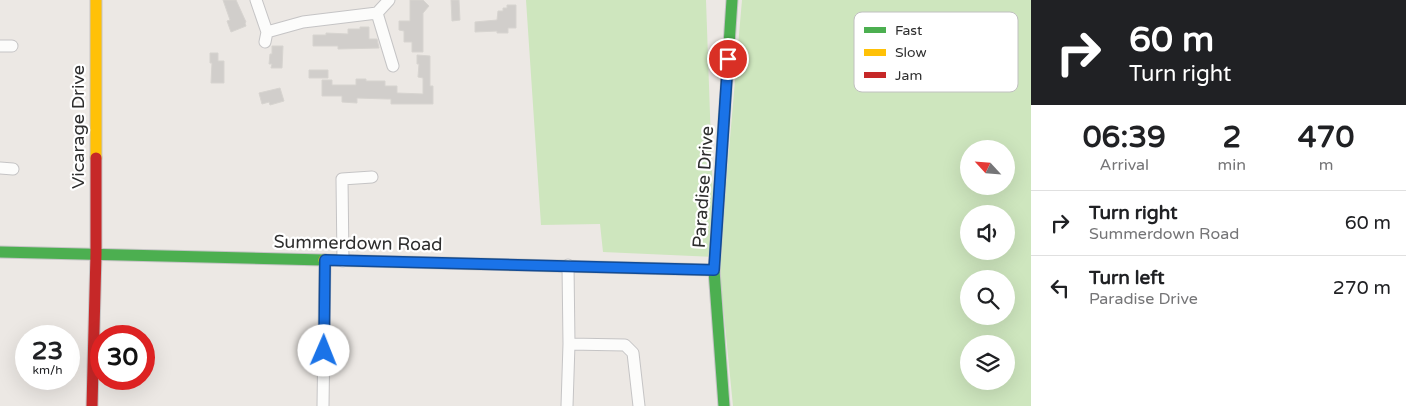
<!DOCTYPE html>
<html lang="en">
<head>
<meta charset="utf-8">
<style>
	:root { --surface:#fff; --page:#f2f2f2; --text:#202124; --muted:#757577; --line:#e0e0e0 }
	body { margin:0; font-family:"Varela Round",sans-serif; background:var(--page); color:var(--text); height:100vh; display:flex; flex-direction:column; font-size:19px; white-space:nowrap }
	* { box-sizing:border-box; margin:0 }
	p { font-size:16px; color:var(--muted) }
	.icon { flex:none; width:28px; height:28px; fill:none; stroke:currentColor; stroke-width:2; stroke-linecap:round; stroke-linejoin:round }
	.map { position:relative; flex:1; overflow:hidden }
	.details { display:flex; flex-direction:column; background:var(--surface); width:375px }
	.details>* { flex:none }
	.guide { background:#202124; color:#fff; overflow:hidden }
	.needle { width:32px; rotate:296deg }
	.buttons { position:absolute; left:960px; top:140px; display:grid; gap:10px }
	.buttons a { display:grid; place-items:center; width:55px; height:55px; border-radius:50%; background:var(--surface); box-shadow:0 5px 20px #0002; font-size:25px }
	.speed { position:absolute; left:15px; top:325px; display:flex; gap:10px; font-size:25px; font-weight:700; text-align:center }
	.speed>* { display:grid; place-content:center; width:65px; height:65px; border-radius:50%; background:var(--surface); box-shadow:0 5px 20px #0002; line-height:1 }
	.speed small { font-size:12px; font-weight:400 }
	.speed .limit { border:8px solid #d22; background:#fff; color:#111 }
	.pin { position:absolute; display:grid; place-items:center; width:42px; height:42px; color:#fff; margin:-21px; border:2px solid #fff; border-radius:50%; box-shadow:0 1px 5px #0007 }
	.me { position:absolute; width:55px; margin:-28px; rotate:1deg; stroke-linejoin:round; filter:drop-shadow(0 0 4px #0008) }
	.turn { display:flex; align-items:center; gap:18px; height:105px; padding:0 15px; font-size:22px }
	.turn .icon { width:65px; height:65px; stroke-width:2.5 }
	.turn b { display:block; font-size:35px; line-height:42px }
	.eta { display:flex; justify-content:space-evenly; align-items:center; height:85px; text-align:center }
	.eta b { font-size:30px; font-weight:700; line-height:35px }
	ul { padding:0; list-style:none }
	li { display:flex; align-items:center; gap:15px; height:65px; padding:0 15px; border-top:1px solid var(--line) }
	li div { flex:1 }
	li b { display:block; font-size:19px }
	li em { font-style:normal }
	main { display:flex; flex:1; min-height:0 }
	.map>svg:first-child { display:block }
</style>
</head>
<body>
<main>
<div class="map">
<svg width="1031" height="406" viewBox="0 0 1031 406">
	<rect width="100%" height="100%" fill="#ece8e4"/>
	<!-- green -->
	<path fill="#cee6be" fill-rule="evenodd" d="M 526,0 L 706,0 L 715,257 L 603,252 L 600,224 L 541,225 Z
		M 742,0 L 1031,0 L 1031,406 L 733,406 L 719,265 ZM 969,149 L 1006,149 L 1006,186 L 969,186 ZM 969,214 L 1006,214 L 1006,251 L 969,251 ZM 969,279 L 1006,279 L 1006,316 L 969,316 ZM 969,344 L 1006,344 L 1006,381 L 969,381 Z"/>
	<!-- building -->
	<path fill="#d1cecb" stroke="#d7d4d0" d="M 223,0 L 236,0 L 246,22 L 245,23 L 246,26 L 231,32 L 227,21 L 230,20 Z
		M 410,0 L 423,0 L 429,6 L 423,13 L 423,52 L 412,52 L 412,42 L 404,42 L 404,31 L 399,30 L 399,21 L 410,21 Z
		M 451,0 L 459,0 L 460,20 L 452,21 Z
		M 507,5 L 516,5 L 516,28 L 508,28 L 508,33 L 497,33 L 497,31 L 475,32 L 475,22 L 497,20 L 498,11 L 503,11 L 503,8 L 507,8 Z
		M 360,27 L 369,27 L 369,39 L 377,39 L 379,48 L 338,49 L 338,46 L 313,46 L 313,35 L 326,35 L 326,33 L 348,34 L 348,29 L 360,29 Z
		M 272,46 L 283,46 L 282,68 L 271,68 L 272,64 L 269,64 L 270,54 L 272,54 Z
		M 210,53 L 218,53 L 218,61 L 224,61 L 224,83 L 211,83 L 212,63 L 210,63 Z
		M 417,55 L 430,56 L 430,86 L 433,86 L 433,104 L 391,104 L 391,99 L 388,99 L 357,98 L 357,103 L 342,102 L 342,96 L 322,96 L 322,80 L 332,80 L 332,85 L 356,85 L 356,79 L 366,79 L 366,81 L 385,81 L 385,86 L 397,86 L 397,93 L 423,94 L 423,78 L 418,77 L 419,64 L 417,64 Z
		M 309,70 L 328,70 L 328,78 L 309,78 Z
		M 280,88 L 284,101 L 270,105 L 269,102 L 262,104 L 259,93 Z"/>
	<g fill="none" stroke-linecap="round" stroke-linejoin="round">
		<defs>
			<path id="street" d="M 256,0 L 267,32 L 265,42
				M 377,13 L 389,0
				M 267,32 L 303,22 L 377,13 L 393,66
				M 0,46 L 12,46
				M 0,168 L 13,169
				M 343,261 L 342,179 L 372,177
				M 569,344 L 625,345 L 633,353 L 639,406
				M 323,406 L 325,260
				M 567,406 L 569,344 L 568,265"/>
			<path id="fast" d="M 0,252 L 324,260
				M 724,406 L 714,270 L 732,0"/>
			<path id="slow" d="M 96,0 L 96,158
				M 324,260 L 714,270"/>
			<path id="jam" d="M 92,406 L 96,254 L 96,158"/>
		</defs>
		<!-- street casing -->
		<use href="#street" stroke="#c5c4c5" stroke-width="13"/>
		<!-- fast casing -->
		<use href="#fast" stroke="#c5c4c5" stroke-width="13"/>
		<!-- slow casing -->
		<use href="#slow" stroke="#c5c4c5" stroke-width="13"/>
		<!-- jam casing -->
		<use href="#jam" stroke="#c5c4c5" stroke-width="13"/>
		<!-- street -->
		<use href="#street" stroke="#fcfcfb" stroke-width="11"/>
		<!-- fast -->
		<use href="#fast" stroke="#4caf50" stroke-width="11"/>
		<!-- slow -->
		<use href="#slow" stroke="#ffc107" stroke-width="11"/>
		<!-- jam -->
		<use href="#jam" stroke="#c62828" stroke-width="11"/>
	</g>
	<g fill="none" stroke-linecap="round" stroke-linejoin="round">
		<defs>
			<path id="route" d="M 324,351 L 325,260 L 714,270 L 728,59"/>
		</defs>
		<!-- route casing -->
		<use href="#route" stroke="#114b97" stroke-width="12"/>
		<!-- route -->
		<use href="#route" stroke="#1a73e8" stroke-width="9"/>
	</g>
	<g text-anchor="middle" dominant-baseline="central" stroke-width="4.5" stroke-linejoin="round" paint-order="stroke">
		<!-- street labels -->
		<g font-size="18" fill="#2e2e2e" stroke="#fff">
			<text transform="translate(78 127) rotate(-90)">Vicarage Drive</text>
			<text transform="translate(703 187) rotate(-86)">Paradise Drive</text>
			<text transform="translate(358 243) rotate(1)">Summerdown Road</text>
		</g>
	</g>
	<!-- legend -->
	<rect x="854" y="12" width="164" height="80" rx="8" fill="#fff" stroke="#c0c0c0" stroke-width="1"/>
	<rect x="864" y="27" width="22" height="6" fill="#4caf50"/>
	<rect x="864" y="49" width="22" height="7" fill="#ffc107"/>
	<rect x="864" y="72" width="22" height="6" fill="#c62828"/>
	<g font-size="14" fill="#2e2e2e">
		<text x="895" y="35">Fast</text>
		<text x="895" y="57">Slow</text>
		<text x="895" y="80">Jam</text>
	</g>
</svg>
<div class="buttons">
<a><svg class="needle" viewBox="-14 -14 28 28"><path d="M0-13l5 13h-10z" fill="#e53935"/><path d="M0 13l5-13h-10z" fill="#757577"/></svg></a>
<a><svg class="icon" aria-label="sound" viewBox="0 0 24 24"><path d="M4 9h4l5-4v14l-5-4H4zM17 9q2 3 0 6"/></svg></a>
<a><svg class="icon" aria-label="search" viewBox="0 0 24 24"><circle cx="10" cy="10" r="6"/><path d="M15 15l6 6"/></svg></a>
<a><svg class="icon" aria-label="layers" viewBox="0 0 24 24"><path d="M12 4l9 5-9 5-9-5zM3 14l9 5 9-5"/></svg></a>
</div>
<div class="speed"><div>23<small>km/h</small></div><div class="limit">30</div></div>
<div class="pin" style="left:728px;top:59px;background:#d93025"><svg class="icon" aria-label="arrive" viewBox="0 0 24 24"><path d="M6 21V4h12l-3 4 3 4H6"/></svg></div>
<svg class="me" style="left:324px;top:351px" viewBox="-20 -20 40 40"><circle r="19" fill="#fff"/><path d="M0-13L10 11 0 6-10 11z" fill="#1a73e8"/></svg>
</div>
<section class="details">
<div class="guide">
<div class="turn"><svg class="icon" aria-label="right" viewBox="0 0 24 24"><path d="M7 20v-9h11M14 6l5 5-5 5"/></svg><div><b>60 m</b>Turn right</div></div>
</div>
<div class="eta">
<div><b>06:39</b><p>Arrival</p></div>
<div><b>2</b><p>min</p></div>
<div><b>470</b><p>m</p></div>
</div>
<ul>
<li><svg class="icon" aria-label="right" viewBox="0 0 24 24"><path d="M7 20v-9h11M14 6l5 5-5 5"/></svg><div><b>Turn right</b><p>Summerdown Road</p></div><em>60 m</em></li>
<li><svg class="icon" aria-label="left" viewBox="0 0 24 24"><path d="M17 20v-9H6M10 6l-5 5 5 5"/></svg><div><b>Turn left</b><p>Paradise Drive</p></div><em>270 m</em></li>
</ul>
</section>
</main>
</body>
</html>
